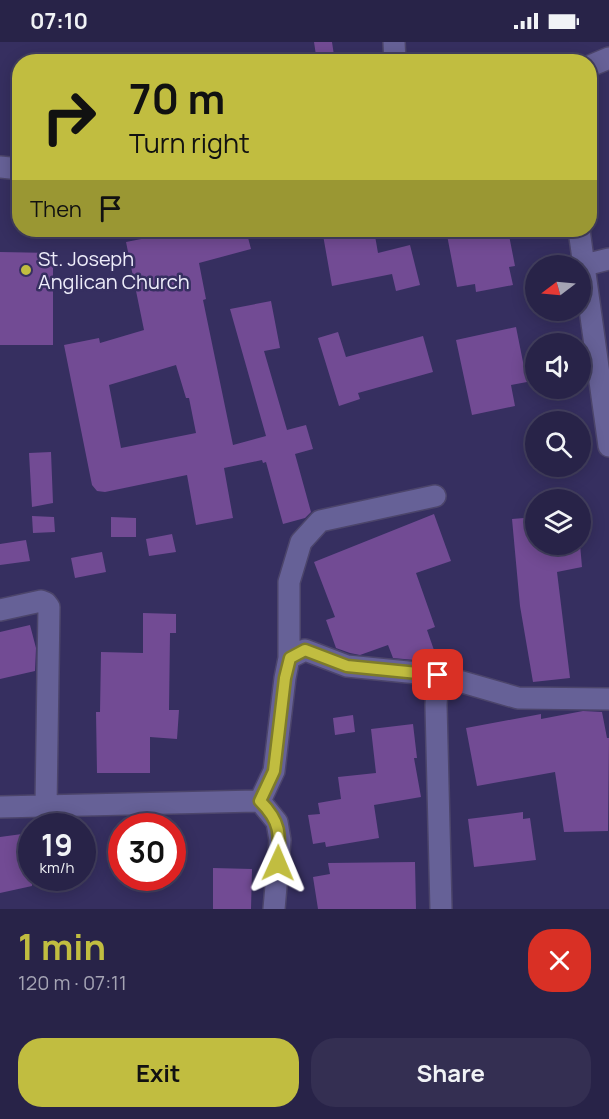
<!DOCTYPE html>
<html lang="en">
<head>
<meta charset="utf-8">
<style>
	:root { --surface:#282348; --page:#342f52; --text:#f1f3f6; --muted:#a5a4b4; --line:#444060; --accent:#c1bd40 }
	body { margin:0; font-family:Manrope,sans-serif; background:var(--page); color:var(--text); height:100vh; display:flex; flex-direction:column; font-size:22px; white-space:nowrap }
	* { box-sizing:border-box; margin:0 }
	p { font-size:20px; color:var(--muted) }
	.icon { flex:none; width:33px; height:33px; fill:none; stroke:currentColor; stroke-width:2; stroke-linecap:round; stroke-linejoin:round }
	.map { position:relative; height:867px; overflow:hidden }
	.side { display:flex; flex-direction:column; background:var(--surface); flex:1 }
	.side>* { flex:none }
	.hud { position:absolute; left:12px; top:12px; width:585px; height:183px; border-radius:24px; box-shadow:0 3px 15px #0003,0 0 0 2px var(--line); background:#c1bd40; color:#111; overflow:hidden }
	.needle { width:39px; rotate:254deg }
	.fabs { position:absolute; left:525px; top:213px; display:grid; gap:12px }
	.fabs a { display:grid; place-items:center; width:66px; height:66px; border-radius:50%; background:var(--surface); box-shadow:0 3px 15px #0003,0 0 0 2px var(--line); font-size:30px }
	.speed { position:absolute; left:18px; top:771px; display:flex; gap:12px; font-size:30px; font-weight:700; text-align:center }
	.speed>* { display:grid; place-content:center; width:78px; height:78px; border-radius:50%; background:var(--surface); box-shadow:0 3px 15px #0003,0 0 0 2px var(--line); line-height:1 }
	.speed small { font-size:15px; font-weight:400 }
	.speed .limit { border:9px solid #d22; background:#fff; color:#111 }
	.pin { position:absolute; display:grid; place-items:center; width:51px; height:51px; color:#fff; margin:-26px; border-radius:12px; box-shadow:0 3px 9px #0006 }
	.me { position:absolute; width:66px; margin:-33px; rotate:1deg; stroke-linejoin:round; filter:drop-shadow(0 0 4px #0008) }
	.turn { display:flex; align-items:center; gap:21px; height:126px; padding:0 18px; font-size:27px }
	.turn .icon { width:78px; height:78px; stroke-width:2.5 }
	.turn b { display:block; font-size:42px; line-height:51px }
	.then { display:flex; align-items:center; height:57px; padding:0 18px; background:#0003; gap:12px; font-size:22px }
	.round { display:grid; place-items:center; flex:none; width:63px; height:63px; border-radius:24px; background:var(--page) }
	.head { display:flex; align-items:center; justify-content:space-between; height:102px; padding:0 18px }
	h1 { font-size:36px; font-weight:700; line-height:45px; color:var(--accent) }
	.cta { display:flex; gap:12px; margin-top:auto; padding:12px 18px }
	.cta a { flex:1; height:69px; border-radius:24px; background:var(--accent); color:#111; font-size:24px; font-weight:700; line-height:69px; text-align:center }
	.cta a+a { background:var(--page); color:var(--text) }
	.status { display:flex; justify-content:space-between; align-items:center; height:42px; padding:0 30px; background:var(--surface); direction:ltr }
	.status svg { height:16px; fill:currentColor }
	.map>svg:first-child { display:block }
</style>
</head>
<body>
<div class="status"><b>07:10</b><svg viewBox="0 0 49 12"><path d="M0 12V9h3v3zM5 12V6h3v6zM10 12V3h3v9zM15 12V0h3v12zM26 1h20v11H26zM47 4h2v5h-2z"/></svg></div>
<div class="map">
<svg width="609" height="867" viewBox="0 0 609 867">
	<rect width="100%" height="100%" fill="#362f60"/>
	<!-- building -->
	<path fill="#724b94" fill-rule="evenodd" d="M 314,0 L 332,0 L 335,20 L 317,20 Z
		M 187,188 L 246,188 L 251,207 L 199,221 L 206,257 L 203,258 L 233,403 L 266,394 L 230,267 L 271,259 L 280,306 L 264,309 L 287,388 L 306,383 L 313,407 L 295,412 L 311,470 L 305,476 L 283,482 L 266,420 L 263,421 L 262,418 L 224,426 L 233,476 L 196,483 L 187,433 L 105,450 L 97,449 L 92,443 L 64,303 L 99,296 L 100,301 L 144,288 L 126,200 ZM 176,323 L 186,356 L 189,356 L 196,391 L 121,406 L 109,343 Z
		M 351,188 L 374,188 L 378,211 L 410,203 L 420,243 L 396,249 L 392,232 L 332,244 L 323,193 Z
		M 446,188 L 508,188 L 515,224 L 509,225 L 513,243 L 476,250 L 475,242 L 457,245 Z
		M 0,210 L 53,211 L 53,303 L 0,303 Z
		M 516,285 L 527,340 L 511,343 L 515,364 L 472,373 L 456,298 Z
		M 338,290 L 346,315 L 423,294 L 433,330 L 358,351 L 360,357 L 339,364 L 318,296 Z
		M 51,410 L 53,461 L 32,465 L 29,411 Z
		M 434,472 L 451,519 L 416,531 L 435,585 L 427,588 L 435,611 L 415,618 L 393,616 L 388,603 L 360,613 L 350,611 L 336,606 L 326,578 L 335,575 L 314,520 Z
		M 32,474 L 54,475 L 55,490 L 33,491 Z
		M 111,475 L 136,476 L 136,495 L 111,495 Z
		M 536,475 L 536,502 L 580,502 L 582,525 L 557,530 L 570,636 L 533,640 L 520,564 L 512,477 Z
		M 172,492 L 176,510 L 149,514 L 146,497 Z
		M 26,498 L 30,519 L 0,523 L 0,502 Z
		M 102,510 L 106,530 L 75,536 L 71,516 Z
		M 143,571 L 176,572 L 176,591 L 170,591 L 169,668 L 179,668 L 177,697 L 150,695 L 150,731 L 97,731 L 96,670 L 100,670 L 101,610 L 143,611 Z
		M 30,583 L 36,606 L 35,629 L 0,637 L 0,590 Z
		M 583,669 L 602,670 L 607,696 L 609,696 L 608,789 L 564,790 L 555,730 L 477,744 L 466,686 L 541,672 L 541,677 Z
		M 353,673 L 355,690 L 335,693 L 333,676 Z
		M 413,682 L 417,716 L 414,716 L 421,755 L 374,763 L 379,796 L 326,805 L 325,800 L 313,802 L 308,773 L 320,772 L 318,761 L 341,757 L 338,735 L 376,731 L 371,687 Z
		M 523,770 L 523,777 L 530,776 L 536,818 L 474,825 L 468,777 Z
		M 22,792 L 23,796 L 32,794 L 32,844 L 0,851 L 0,795 Z
		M 415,820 L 416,867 L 318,867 L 313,835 L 330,832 L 328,821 Z
		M 213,826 L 252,827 L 251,867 L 213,867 Z"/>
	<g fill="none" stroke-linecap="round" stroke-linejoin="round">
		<defs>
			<path id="minor" d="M 394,0 L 395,20
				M 590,24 L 609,16
				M 0,125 L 20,127
				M 579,188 L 609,404
				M 585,223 L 609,217
				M 0,568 L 41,559 L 46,561 L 49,565 L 46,764
				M 289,616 L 289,540 L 301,500 L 320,479 L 435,454
				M 260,759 L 274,729 L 285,636 L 289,616 L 305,608 L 347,624 L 438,633
				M 0,765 L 260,759 L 277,780 L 280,798 L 274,867
				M 441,867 L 436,663 L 438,633 L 518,656 L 609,657"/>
		</defs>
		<!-- minor casing -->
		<use href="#minor" stroke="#4c456b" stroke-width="24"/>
		<!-- minor -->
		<use href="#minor" stroke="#666197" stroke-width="21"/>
	</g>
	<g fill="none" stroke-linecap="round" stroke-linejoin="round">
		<defs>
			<path id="route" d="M 278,821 C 280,792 281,780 260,759 L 274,729 L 285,636 L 290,616 L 305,608 L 347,624 L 438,633"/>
		</defs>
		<!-- route casing -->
		<use href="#route" stroke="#7d7b2a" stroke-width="15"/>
		<!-- route -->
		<use href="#route" stroke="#c1bd40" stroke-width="10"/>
	</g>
	<!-- markers -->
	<circle fill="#c1bd40" stroke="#362f60" stroke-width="2" cx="26" cy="228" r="6"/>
	<g text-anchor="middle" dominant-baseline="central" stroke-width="5" stroke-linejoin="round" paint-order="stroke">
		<!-- poi labels -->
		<g font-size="20" fill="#eeedfa" stroke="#362f60" text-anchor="start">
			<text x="38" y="216">St. Joseph<tspan x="38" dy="23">Anglican Church</tspan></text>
		</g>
	</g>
</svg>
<div class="fabs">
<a><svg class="needle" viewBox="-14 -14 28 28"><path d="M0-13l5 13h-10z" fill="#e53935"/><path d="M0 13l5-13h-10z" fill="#a5a4b4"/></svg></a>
<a><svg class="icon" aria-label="sound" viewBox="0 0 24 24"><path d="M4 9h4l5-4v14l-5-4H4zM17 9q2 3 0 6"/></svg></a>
<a><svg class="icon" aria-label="search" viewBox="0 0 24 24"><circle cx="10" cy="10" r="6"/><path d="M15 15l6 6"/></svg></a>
<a><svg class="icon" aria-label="layers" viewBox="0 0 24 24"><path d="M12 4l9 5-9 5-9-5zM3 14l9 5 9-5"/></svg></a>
</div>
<div class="speed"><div>19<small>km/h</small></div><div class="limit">30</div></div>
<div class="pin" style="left:438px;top:633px;background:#d93025"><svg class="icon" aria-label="arrive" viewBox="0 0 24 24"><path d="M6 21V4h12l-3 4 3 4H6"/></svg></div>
<svg class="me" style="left:278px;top:821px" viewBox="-20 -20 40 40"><path d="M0-17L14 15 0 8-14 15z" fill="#c1bd40" stroke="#fff" stroke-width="4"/></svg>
<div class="hud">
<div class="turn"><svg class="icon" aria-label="right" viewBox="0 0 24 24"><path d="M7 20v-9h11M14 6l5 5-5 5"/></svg><div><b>70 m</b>Turn right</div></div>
<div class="then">Then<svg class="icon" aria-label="arrive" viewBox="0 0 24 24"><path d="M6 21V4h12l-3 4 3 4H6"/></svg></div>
</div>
</div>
<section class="side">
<div class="head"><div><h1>1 min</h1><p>120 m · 07:11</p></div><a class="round" style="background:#d93025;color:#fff"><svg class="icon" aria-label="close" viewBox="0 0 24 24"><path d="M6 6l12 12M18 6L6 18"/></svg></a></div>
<div class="cta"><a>Exit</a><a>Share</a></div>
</section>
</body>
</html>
